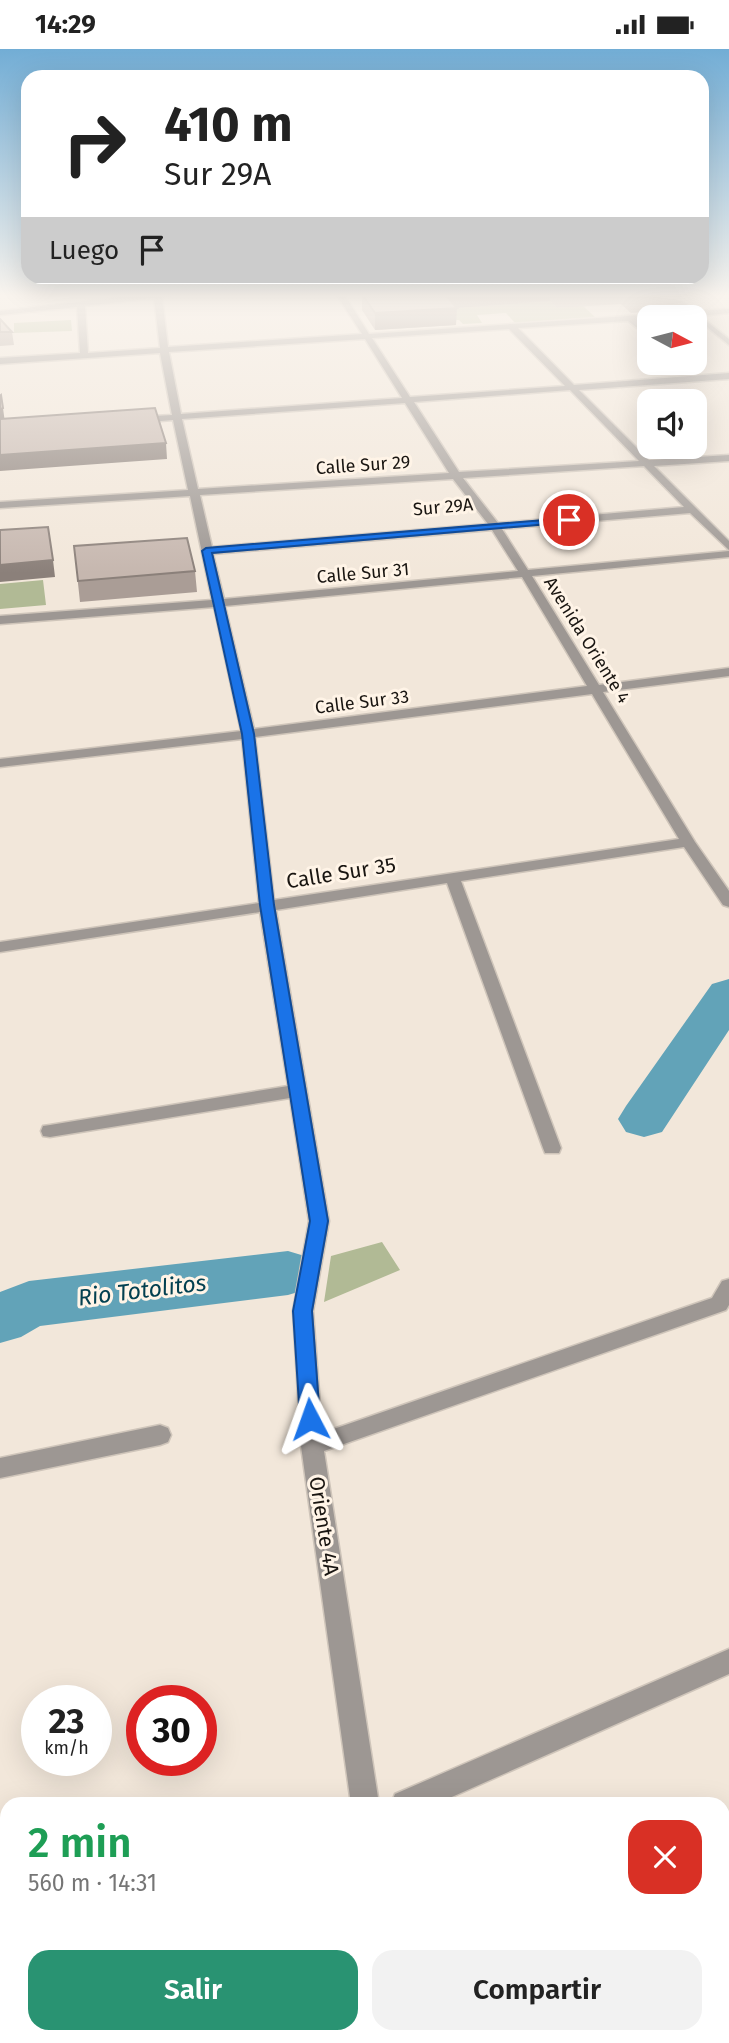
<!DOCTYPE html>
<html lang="es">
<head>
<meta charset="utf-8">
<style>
	:root { --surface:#fff; --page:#f2f2f2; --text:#222; --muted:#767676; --accent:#299372 }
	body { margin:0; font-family:"Fira Sans",sans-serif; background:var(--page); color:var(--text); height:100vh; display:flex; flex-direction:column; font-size:26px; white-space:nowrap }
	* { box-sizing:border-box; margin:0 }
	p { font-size:23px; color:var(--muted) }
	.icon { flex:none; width:38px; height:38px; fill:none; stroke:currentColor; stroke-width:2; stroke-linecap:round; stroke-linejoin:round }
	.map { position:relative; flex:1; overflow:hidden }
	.details { position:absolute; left:0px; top:1748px; width:730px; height:247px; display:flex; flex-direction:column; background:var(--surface); border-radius:21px 21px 0 0; box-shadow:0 7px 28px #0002 }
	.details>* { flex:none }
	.banner { position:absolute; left:21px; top:21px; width:688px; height:214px; border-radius:21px; box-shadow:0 7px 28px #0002; background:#fff; color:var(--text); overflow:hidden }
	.needle { width:46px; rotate:97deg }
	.fabs { position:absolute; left:637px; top:256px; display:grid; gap:14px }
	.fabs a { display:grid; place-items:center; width:70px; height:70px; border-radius:14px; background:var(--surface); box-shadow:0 7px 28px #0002; font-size:35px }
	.speed { position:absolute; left:21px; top:1636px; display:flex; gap:14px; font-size:35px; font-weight:700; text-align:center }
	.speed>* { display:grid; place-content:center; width:91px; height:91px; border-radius:50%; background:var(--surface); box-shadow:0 7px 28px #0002; line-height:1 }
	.speed small { font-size:18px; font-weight:400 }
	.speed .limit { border:10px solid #d22; background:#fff; color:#111 }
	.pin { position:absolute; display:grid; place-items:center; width:60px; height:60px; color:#fff; margin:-30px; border:4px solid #fff; border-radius:50%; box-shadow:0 2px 7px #0007 }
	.me { position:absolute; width:77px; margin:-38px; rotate:356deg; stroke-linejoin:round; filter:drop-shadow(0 0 5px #0008) }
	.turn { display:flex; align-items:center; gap:24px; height:147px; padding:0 28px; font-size:32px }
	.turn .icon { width:91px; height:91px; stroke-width:2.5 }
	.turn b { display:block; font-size:49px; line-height:60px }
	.then { display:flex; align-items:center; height:66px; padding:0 28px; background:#0003; gap:14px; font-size:26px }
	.round { display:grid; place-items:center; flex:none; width:74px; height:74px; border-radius:21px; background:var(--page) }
	.headline { display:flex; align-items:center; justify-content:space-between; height:119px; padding:0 28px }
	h1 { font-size:42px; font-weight:600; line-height:52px; color:#1e9e55 }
	.primary-button { display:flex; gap:14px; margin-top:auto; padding:14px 28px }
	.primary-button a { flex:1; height:80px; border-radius:21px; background:var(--accent); color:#fff; font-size:28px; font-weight:600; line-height:80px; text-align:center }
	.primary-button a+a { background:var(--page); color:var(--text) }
	.status { display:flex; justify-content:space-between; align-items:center; height:49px; padding:0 35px; background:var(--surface); direction:ltr }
	.status svg { height:19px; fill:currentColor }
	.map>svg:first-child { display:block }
</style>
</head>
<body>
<div class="status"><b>14:29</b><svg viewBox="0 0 49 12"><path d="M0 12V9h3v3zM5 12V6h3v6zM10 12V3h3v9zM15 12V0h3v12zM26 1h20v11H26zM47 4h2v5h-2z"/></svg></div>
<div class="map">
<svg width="729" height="1994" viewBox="0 0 729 1994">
	<rect width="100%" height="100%" fill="#f2e7da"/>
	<!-- green -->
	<path fill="#b1ba95" d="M 550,252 L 557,259 L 583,257 L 595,268 L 515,274 L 506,264 L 477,266 L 482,274 L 463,275 L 459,271 L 452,271 L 442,260 Z
		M 71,271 L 72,282 L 14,284 L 14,274 Z
		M 43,531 L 46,556 L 0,560 L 0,535 Z
		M 382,1193 L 400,1221 L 324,1253 L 331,1207 Z"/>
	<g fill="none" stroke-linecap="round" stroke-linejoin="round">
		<!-- river -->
		<path fill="#62a3b8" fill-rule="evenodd" d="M 729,930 L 729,981 L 662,1083 L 644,1088 L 626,1083 L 618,1070 L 626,1057 L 712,935 Z
			M 288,1202 L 308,1208 L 317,1224 L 308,1240 L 288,1246 L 40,1277 L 21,1288 L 0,1294 L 0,1243 L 29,1232 Z"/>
		<defs>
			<path id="minor" d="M 147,245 L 174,245 L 162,248 L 168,298 L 362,285 L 336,245 L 344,245 L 369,285 L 686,263 L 664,245 L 673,245 L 694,262 L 729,260 L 729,264 L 700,267 L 729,290 L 729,296 L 695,268 L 649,268 L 649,270 L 637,271 L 649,282 L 649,288 L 628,272 L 518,279 L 574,336 L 729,324 L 729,330 L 579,341 L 649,411 L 729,406 L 729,412 L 654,417 L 729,492 L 729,501 L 690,464 L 502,480 L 528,521 L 729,502 L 729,508 L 532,527 L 599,636 L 729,619 L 729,627 L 603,643 L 695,793 L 729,842 L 729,858 L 723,856 L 684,798 L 461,832 L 561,1099 L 559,1104 L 545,1104 L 543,1099 L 447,834 L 276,861 L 329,1172 L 313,1262 L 322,1384 L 712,1249 L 722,1232 L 729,1230 L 729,1256 L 726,1261 L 324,1402 L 379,1755 L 351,1755 L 301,1397 L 293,1262 L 309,1172 L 290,1049 L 50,1088 L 43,1087 L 41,1082 L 43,1077 L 50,1076 L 288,1037 L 260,863 L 0,903 L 0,893 L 259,854 L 242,690 L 0,718 L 0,710 L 241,682 L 214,558 L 0,575 L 0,567 L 212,551 L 190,447 L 0,459 L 0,453 L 188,441 L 173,371 L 136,374 L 131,371 L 136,368 L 172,366 L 160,304 L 0,315 L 0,309 L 80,304 L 77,258 L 0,266 L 0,262 ZM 154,249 L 160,299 L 88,304 L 85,257 ZM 509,280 L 565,337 L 410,348 L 372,289 ZM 365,290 L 402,349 L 181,365 L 169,303 ZM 570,341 L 639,412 L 459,423 L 414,353 ZM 405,354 L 449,424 L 198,440 L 182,370 ZM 644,417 L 684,458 L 498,474 L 463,429 ZM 453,430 L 488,475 L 212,498 L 200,446 ZM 492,481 L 518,522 L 224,550 L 213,505 ZM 522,528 L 587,637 L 254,680 L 225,557 ZM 592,645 L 679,790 L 274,851 L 255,688 Z
				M 160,1376 L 168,1379 L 171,1386 L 168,1393 L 160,1396 L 0,1429 L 0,1409 Z
				M 729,1600 L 729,1625 L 436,1755 L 391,1755 L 395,1745 Z
				M 7,1827 L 7,1855 L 0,1856 L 0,1828 Z
				M 397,1988 L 427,1988 L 428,1994 L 398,1994 Z"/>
		</defs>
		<!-- minor casing -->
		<use href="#minor" stroke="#cfc5ba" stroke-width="3"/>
		<!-- minor -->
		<use href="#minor" fill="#9d9793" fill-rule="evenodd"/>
	</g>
	<!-- wall -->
	<path fill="#aa9d96" d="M 362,245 L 681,245 L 679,261 L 631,264 L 621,255 L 557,259 L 550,252 L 456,259 L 456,276 L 375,281 L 362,261 Z
		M 0,270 L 12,283 L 14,296 L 0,297 Z
		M 74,497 L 195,522 L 197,543 L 80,553 Z"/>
	<!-- shaded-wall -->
	<path fill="#8b807a" d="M 443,245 L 551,245 L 550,252 L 442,260 Z
		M 457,259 L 456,276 L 375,281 L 375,264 Z
		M 3,359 L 5,374 L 0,375 L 0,360 Z
		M 166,394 L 167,410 L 0,422 L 0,406 Z
		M 53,511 L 55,528 L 0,533 L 0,516 Z"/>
	<!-- building -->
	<path fill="#c6b7af" stroke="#8b807a" stroke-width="2" d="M 362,245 L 445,245 L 457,259 L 375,264 Z
		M 0,270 L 12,283 L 0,283 Z
		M 1,346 L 3,359 L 0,360 L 0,347 Z
		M 155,359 L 166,394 L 0,406 L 0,370 Z
		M 48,478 L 53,511 L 0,516 L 0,481 Z
		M 187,489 L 195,522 L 78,532 L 74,497 Z
		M 729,1808 L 729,1994 L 659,1994 L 664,1988 L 723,1988 L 723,1877 L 726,1877 L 723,1868 L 723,1809 Z"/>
	<!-- sky -->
	<linearGradient id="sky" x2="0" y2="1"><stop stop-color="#72add5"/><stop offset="0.47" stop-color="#f9f4ee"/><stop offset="1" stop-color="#f9f4ee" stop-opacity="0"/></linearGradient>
	<rect width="729" height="524" fill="url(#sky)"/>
	<!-- route -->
	<path fill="#1a73e8" stroke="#114b97" stroke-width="2" d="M 569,469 L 572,469 L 572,473 L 212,504 L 254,685 L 274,856 L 328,1172 L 312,1262 L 320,1370 L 317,1376 L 310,1378 L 303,1376 L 300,1370 L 293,1262 L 310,1172 L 260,856 L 242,685 L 202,502 L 206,499 Z"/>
	<g text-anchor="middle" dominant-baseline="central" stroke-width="6" stroke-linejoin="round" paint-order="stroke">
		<!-- far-street labels -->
		<g font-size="18" fill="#191511" stroke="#fff4e7">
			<text transform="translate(363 416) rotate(-4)">Calle Sur 29</text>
			<text transform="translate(443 458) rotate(-5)">Sur 29A</text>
			<text transform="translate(363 524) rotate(-5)">Calle Sur 31</text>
			<text transform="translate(587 591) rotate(58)">Avenida Oriente 4</text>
			<text transform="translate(362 653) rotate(-7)">Calle Sur 33</text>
		</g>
		<!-- street labels -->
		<g font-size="21" fill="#191511" stroke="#fff4e7">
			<text transform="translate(341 824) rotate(-9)">Calle Sur 35</text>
			<text transform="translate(324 1477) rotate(81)">Oriente 4A</text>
		</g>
		<!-- water labels -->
		<g font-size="23" font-style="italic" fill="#034050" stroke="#fff4e7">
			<text transform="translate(142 1241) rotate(-7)">Rio Totolitos</text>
		</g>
	</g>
</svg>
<div class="fabs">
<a><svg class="needle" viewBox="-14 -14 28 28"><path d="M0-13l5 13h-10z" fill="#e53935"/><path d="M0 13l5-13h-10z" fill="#767676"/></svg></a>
<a><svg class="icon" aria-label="sound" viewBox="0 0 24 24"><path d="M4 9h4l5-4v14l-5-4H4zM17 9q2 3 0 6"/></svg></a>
</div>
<div class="speed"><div>23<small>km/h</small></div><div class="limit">30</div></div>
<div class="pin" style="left:569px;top:471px;background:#d93025"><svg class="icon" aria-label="arrive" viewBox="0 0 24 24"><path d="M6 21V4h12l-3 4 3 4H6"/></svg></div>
<svg class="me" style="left:310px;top:1370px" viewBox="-20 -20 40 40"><path d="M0-17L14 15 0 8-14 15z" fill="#1a73e8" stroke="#fff" stroke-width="4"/></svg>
<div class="banner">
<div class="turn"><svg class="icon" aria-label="right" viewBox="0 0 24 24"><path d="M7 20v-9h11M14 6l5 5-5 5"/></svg><div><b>410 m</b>Sur 29A</div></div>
<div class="then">Luego<svg class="icon" aria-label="arrive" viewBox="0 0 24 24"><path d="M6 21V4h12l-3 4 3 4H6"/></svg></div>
</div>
<section class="details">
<div class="headline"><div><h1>2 min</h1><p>560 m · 14:31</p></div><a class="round" style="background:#d93025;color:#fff"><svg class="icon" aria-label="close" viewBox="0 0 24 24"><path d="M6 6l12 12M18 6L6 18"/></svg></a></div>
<div class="primary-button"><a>Salir</a><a>Compartir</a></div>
</section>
</div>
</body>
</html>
